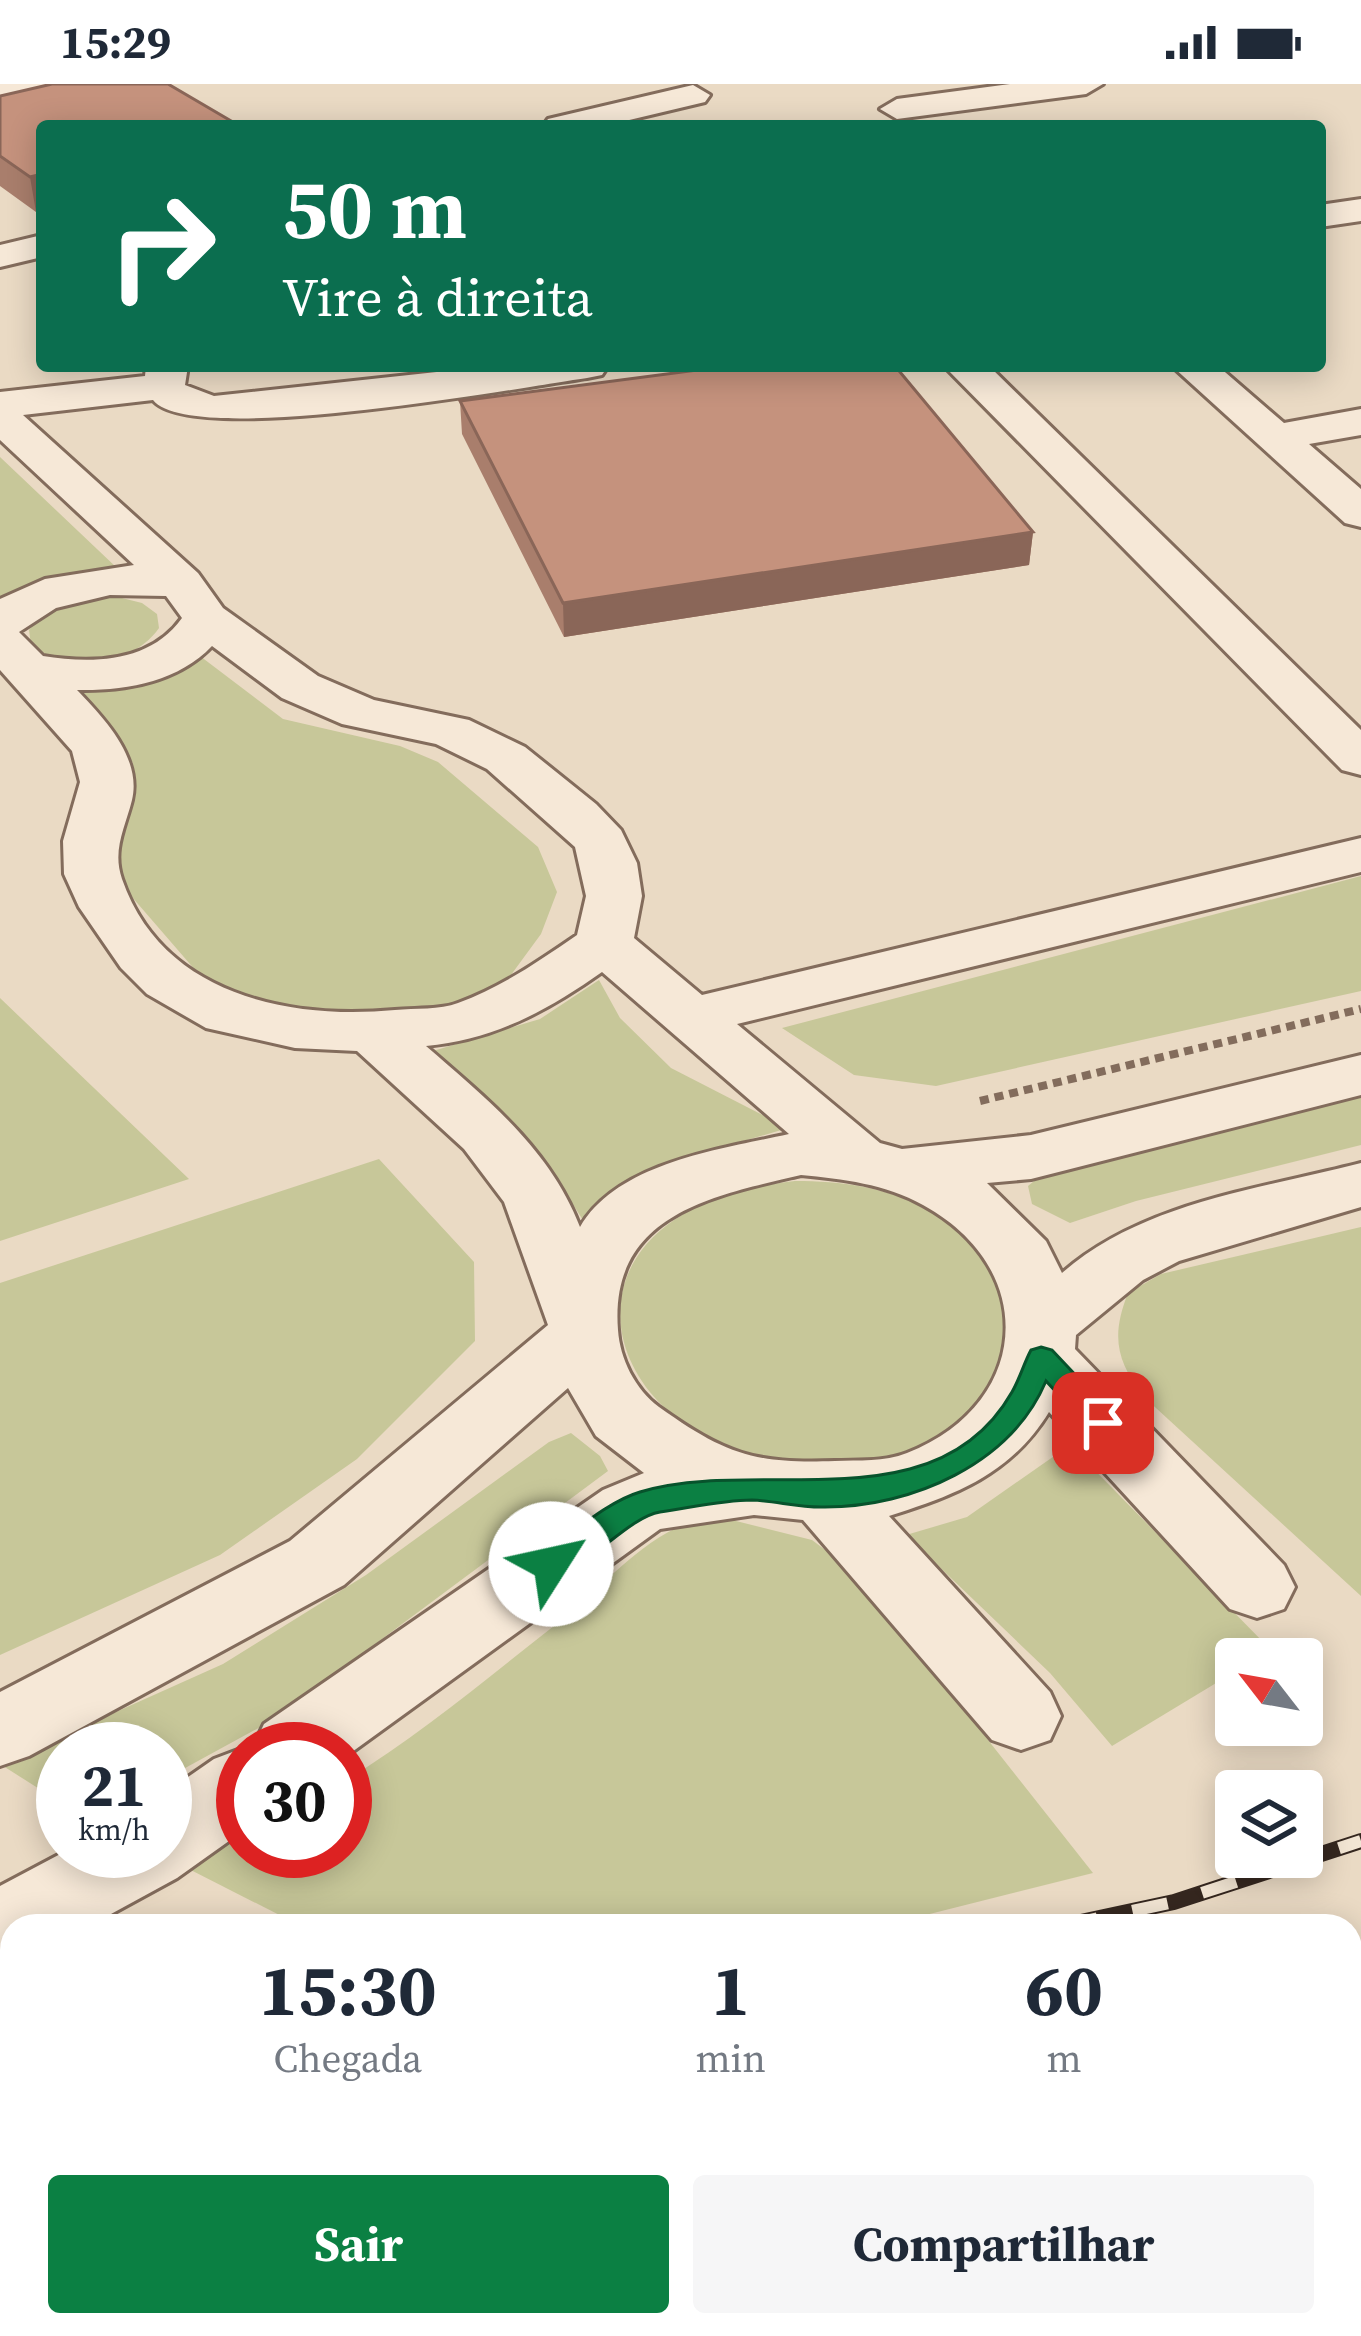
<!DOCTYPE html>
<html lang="pt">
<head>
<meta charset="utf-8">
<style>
	:root { --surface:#fff; --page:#f6f6f7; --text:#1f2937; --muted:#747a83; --accent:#0b8043 }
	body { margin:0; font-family:"Source Serif 4",serif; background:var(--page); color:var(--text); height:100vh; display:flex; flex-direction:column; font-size:45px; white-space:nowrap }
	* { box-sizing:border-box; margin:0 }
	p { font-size:39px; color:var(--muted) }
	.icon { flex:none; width:66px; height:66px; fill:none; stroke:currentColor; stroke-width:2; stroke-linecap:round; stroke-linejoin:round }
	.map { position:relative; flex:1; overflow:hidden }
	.details { position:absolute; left:0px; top:1830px; width:1362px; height:423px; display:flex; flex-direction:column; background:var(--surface); border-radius:36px 36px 0 0; box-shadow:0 6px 30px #0003 }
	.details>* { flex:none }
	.hud { position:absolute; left:36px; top:36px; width:1290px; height:252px; border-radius:12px; box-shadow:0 6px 30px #0003; background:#0b6e4f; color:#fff; overflow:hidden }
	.needle { width:78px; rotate:301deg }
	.fabs { position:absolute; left:1215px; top:1554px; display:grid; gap:24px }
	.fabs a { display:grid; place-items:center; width:108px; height:108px; border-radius:12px; background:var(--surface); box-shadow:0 6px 30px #0003; font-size:60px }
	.speed { position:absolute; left:36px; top:1638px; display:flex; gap:24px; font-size:60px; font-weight:700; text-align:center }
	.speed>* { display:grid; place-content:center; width:156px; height:156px; border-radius:50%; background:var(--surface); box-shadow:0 6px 30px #0003; line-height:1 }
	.speed small { font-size:30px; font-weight:400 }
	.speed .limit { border:18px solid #d22; background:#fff; color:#111 }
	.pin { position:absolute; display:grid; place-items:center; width:102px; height:102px; color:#fff; margin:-51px; border-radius:24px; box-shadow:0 6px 18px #0006 }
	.me { position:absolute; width:132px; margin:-66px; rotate:55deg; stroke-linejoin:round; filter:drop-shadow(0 0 9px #0008) }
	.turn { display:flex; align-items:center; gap:42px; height:252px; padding:0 48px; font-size:54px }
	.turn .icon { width:156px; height:156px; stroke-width:2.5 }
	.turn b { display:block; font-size:84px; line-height:102px }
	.eta { display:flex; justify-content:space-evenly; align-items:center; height:204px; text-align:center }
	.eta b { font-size:72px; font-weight:700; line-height:84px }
	.primary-button { display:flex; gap:24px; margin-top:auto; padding:24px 48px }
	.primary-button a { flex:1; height:138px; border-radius:12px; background:var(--accent); color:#fff; font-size:48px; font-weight:700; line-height:138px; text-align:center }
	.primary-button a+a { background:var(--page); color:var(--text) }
	.status { display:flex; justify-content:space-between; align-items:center; height:84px; padding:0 60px; background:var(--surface); direction:ltr }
	.status svg { height:33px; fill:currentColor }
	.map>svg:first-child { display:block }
</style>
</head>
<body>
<div class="status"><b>15:29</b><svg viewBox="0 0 49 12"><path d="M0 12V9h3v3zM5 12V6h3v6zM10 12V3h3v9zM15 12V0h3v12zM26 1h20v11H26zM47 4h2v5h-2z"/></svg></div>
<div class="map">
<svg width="1361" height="2252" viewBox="0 0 1361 2252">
	<rect width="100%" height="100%" fill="#eadac4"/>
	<!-- farmland -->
	<path fill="#dfd2b2" d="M 1361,1949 L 1361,2252 L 574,2252 L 603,2241 L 1350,2241 L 1350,1953 Z"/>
	<!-- green -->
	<path fill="#c7c799" d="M 0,373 L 117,484 L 50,495 L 0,519 Z
		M 118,513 L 142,519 L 157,530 L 159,544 C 132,583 67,590 31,561 L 29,546 C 51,517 83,514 118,513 Z
		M 196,569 L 283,635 L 400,662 L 438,678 L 538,763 L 557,808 L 541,850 L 505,899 L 440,927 L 300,930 L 243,915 L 196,887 L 119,798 L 117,761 L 133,679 L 74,608 L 154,593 Z
		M 1361,792 L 1361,907 L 936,1002 L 854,991 L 782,944 Z
		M 599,896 L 620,934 L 671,984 L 788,1044 L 662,1081 L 586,1141 L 555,1092 L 502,1031 L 433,967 L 540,935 Z
		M 0,914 L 189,1095 L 0,1157 Z
		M 1361,1011 L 1361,1061 L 1136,1117 L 1070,1139 L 1032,1120 L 1028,1102 L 1039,1093 Z
		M 379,1075 L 474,1178 L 475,1257 L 357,1375 L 220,1471 L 0,1571 L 0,1199 Z
		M 795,1097 C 841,1097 886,1103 927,1125 C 1009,1169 1038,1269 964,1334 C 936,1358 902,1373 865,1378 C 606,1411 507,1128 795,1097 Z
		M 1361,1143 L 1361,1512 L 1144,1313 C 1116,1277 1111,1252 1128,1209 L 1161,1190 Z
		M 571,1349 L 600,1372 L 608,1387 L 273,1636 L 165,1695 L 165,1665 L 63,1665 L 63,1720 L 0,1680 L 223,1580 L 366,1491 L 549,1358 Z
		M 1070,1361 L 1269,1564 L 1253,1575 L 1236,1575 L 1236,1587 L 1112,1662 L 1050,1589 L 906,1451 L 967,1433 Z
		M 716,1432 L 812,1456 L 857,1490 L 1093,1789 L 882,1842 L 301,1842 L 179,1780 L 243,1754 L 243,1767 L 345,1767 L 345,1697 C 420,1651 490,1592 559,1538 C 607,1500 653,1439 716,1432 Z"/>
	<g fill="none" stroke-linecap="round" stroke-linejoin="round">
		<defs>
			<path id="minor" d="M 0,0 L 51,0 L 46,7 L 0,21 Z
				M 1010,0 L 1103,0 L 1086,10 L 897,35 L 880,25 L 897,15 Z
				M 693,1 L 710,11 L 705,18 L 604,42 L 543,42 L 548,35 Z
				M 1361,115 L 1361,137 L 1320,143 L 1320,121 Z
				M 42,151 L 42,173 L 0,183 L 0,161 Z
				M 146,282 L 188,282 L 185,301 L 214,312 L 492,282 L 608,282 L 602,291 L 587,294 C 517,304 191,364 153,316 L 23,331 L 198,489 L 223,524 L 318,592 L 374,616 L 469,636 L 525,663 L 596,720 L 621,746 L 637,779 L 642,812 L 634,854 L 702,911 L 1361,754 L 1361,788 L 737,940 L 880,1059 L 902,1065 L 1031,1051 L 1361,971 L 1361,1011 L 1031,1095 L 987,1099 L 1046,1157 L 1062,1189 C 1143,1118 1261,1105 1361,1079 L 1361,1123 L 1179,1177 L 1143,1196 L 1076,1251 L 1075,1265 L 1284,1481 L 1295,1503 L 1284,1525 L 1257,1534 L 1230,1525 L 1049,1328 C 1011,1390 956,1411 889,1432 L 1050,1608 L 1061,1632 L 1050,1656 L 1021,1666 L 992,1656 L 803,1436 L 754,1431 L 660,1445 L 345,1673 L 345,1665 L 252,1665 L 264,1640 L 603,1406 L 644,1389 L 596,1352 L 568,1304 L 344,1501 L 29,1672 L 0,1682 L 0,1608 L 290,1457 L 548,1241 L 504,1118 L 464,1065 L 357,967 L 295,964 L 206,944 L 147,910 L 121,884 L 79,823 L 64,790 L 63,757 L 80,698 L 72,667 L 0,586 L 0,515 L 45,495 L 134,481 L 0,356 L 0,308 L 145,292 ZM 110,511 L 166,512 L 182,534 C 150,579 92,580 43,572 L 19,548 L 56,524 ZM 212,562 L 282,614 L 342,640 L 436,660 L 487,685 L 575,763 L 586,812 L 577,851 C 539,877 502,903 458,919 C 440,926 415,924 395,926 C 289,936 162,911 122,795 C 112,766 125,744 132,716 C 142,674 104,634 77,606 C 125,607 178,598 212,562 ZM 602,888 L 789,1050 C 722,1065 618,1078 580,1143 C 550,1065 487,1015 426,962 C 493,956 547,927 602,888 ZM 801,1091 C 843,1095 885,1100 923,1121 C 1040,1185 1031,1320 907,1369 C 884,1378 859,1376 835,1377 C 754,1380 725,1370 659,1323 C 635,1305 620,1275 618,1246 C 609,1131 711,1112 801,1091 Z
				M 944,282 L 989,282 L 1361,646 L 1361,691 L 1342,686 Z
				M 1172,282 L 1218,282 L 1284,339 L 1361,325 L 1361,351 L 1309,360 L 1361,405 L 1361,443 L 1345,439 Z
				M 243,1664 L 243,1747 L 177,1794 L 89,1842 L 12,1842 L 12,1881 L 0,1886 L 0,1802 L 66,1767 L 165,1767 L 165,1709 L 214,1675 Z
				M 1361,1906 L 1361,1992 L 1350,1996 L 1350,1910 Z
				M 529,2241 L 652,2241 L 648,2252 L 525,2252 Z"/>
		</defs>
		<!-- minor casing -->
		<use href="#minor" stroke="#836c5c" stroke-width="6"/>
		<!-- path -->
		<path stroke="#836c5c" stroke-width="8" stroke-dasharray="9 6" stroke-linecap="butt" d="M 980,1017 L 1361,925"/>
		<!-- minor -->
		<use href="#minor" fill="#f6e8d7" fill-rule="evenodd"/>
		<defs>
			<path id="rail" d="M 1062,1842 L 1174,1818 L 1361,1757
				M 0,2131 L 12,2127"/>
		</defs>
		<!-- rail casing -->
		<use href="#rail" stroke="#35271f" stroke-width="16"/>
		<!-- rail -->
		<use href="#rail" stroke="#f2e5d3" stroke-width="12" stroke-dasharray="36" stroke-linecap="butt"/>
	</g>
	<!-- wall -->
	<path fill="#a97e6c" d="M 52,0 L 36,128 L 0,102 L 0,12 Z
		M 460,317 L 1033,448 L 1029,481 L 564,553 L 462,350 Z"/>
	<!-- shaded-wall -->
	<path fill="#8a6658" d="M 42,90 L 42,126 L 36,128 L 30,93 Z
		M 1033,448 L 1029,481 L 564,553 L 563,519 Z"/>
	<!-- building -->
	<path fill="#c5927d" stroke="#8a6658" stroke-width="3" d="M 52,0 L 168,0 L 238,41 L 42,42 L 42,90 L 30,93 L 0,72 L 0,12 Z
		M 728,282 L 895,282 L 1033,448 L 563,519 L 460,317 Z"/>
	<!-- route -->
	<path fill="#0b8043" stroke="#07532c" stroke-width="3" d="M 1041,1263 L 1052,1266 L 1113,1331 L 1118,1339 L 1113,1347 L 1092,1347 L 1046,1297 C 1011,1380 912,1423 825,1423 C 801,1424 776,1417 752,1416 C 722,1416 689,1424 660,1428 C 623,1434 576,1501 540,1489 L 536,1480 L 540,1472 C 570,1452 606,1418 640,1408 C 759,1372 936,1442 1012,1308 C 1020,1294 1024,1279 1031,1266 Z"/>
</svg>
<div class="fabs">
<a><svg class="needle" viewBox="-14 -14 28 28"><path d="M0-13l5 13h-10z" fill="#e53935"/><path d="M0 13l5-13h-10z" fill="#747a83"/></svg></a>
<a><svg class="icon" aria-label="layers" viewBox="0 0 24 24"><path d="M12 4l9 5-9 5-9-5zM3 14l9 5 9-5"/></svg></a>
</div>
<div class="speed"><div>21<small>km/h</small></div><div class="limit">30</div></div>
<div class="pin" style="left:1103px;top:1339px;background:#d93025"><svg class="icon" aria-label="arrive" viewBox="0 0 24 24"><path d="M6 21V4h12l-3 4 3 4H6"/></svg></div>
<svg class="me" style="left:551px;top:1480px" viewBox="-20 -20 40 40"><circle r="19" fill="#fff"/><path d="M0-13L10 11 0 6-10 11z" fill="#0b8043"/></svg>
<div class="hud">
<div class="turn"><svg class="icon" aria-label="right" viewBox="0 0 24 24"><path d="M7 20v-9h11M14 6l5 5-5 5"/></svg><div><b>50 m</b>Vire à direita</div></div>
</div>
<section class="details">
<div class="eta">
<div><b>15:30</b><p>Chegada</p></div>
<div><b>1</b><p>min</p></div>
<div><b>60</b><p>m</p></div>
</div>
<div class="primary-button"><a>Sair</a><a>Compartilhar</a></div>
</section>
</div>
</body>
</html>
